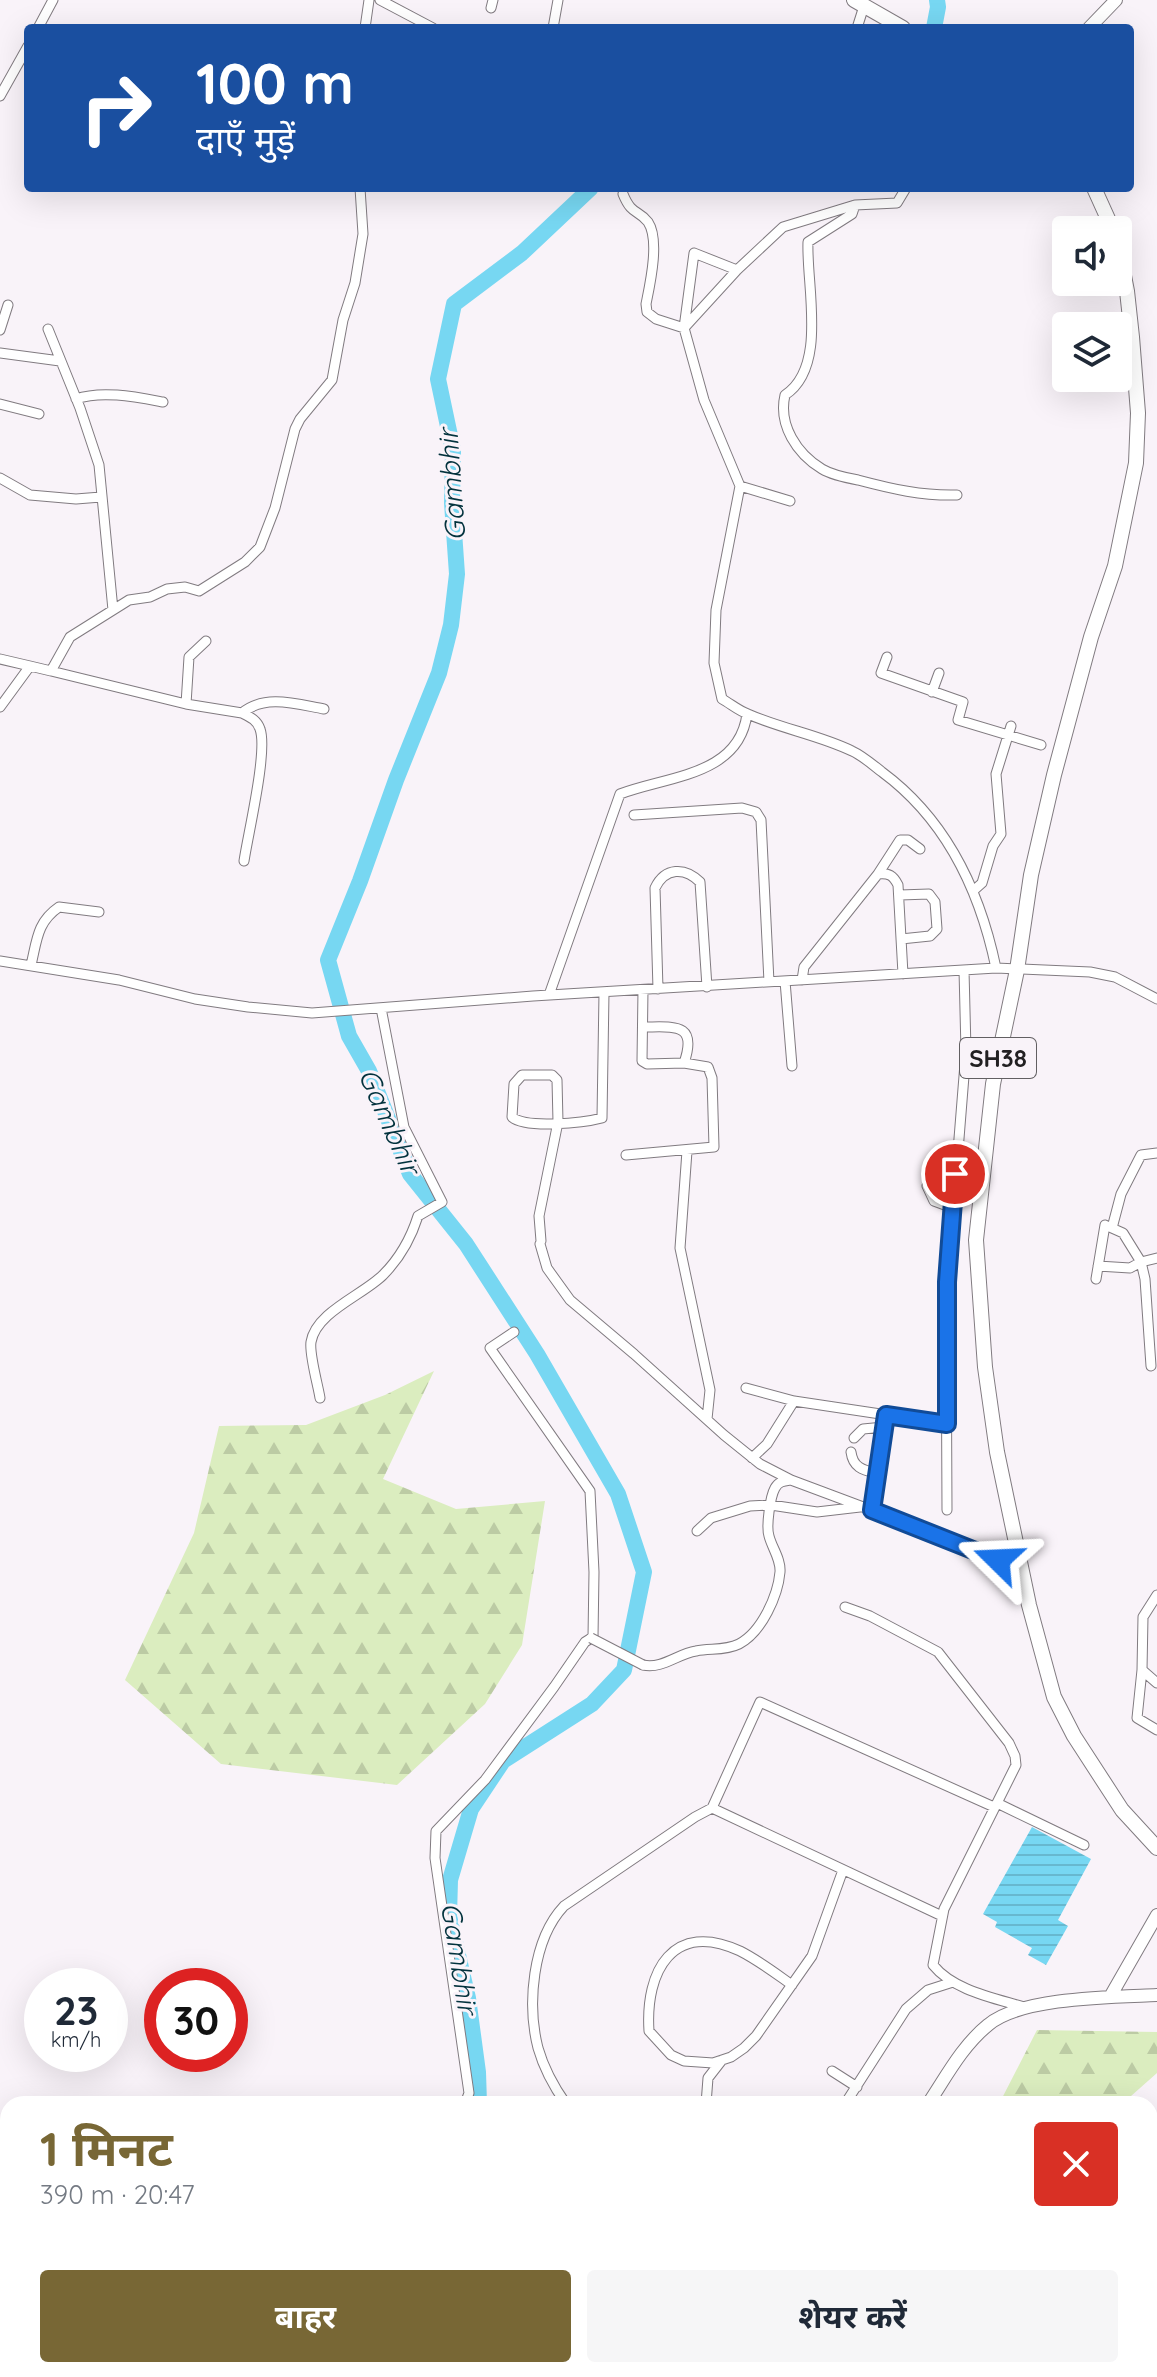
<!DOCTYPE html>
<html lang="hi">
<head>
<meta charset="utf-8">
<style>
	:root { --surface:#fff; --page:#f6f6f7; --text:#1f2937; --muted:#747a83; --accent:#786735 }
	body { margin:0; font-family:Quicksand,"Noto Sans Devanagari",sans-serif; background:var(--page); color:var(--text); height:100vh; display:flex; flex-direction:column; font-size:30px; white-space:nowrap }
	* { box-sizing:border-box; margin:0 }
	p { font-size:26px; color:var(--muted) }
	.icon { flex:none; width:44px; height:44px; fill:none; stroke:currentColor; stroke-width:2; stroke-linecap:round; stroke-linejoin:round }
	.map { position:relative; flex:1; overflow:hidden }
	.side { position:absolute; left:0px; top:2096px; width:1158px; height:282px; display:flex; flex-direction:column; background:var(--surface); border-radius:24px 24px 0 0; box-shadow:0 8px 32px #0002 }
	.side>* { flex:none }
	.banner { position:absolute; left:24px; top:24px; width:1110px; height:168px; border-radius:8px; box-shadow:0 8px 32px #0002; background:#1a4fa0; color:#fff; overflow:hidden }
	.fabs { position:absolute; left:1052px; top:216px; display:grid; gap:16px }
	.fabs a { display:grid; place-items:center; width:80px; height:80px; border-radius:8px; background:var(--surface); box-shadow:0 8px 32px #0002; font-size:40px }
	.speed { position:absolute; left:24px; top:1968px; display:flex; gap:16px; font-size:40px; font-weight:700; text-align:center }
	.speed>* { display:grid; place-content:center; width:104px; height:104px; border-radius:50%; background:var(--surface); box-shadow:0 8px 32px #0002; line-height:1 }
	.speed small { font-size:20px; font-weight:400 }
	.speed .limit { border:12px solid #d22; background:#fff; color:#111 }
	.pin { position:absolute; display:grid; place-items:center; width:68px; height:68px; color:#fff; margin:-34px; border:4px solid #fff; border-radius:50%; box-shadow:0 2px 8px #0007 }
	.me { position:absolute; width:88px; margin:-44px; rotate:291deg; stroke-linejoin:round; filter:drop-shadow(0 0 6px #0008) }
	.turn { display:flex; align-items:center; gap:28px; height:168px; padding:0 40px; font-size:36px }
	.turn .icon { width:104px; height:104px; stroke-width:2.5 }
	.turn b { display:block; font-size:56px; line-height:68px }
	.round { display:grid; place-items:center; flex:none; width:84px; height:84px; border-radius:8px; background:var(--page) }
	.summary { display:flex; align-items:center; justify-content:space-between; height:136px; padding:0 40px }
	h1 { font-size:48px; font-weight:700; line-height:60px; color:var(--accent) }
	.cta { display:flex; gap:16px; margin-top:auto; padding:16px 40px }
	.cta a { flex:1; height:92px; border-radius:8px; background:var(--accent); color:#fff; font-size:32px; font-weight:700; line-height:92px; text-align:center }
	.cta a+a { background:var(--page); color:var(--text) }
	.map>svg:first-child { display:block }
</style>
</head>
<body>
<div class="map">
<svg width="1157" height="2377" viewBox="0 0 1157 2377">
	<defs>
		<pattern id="forest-firs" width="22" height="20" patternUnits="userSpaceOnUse" patternTransform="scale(2)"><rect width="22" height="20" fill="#dbedbf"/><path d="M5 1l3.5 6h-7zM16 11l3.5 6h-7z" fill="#bccba4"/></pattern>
		<pattern id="water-rules" width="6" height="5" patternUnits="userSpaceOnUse" patternTransform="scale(2)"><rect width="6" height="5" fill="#77d7f2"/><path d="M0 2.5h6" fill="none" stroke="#67b8cf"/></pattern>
	</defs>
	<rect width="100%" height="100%" fill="#f9f3f9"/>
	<!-- forest -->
	<path fill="url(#forest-firs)" d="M 434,1371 L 383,1479 L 456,1509 L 545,1501 L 522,1645 L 485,1704 L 397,1785 L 221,1764 L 125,1680 L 194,1533 L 219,1426 L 306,1425 L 385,1395 Z
		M 1037,2030 L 1157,2032 L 1157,2073 L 1122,2104 L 999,2104 Z
		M 732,2370 L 913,2370 L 909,2377 L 724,2377 Z"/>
	<!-- water -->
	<path fill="url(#water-rules)" d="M 1032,1827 L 1091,1859 L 1058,1920 L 1068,1926 L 1046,1965 L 1028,1955 L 1032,1948 L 995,1927 L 997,1922 L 983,1914 Z"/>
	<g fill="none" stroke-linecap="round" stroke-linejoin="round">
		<!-- river -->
		<path stroke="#77d7f2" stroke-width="16" d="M 934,28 L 938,7 L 937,0
			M 479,2104 L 478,2072 L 468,1998 L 449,1916 L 450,1880 L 471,1809 L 503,1761 L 592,1704 L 624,1670 L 644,1572 L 618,1494 L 537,1354 L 466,1244 L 410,1174 L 369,1071 L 349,1036 L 328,960 L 360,881 L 396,780 L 439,673 L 451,625 L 457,574 L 452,503 L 453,450 L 438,379 L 454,304 L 522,253 L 591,188
			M 0,2286 L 8,2290"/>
		<defs>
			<path id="street" d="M 380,0 L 433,28
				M 491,8 L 493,0
				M 38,28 L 53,0
				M 365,28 L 369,0
				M 553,28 L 558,0
				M 857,28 L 864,6
				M 0,96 L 28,46
				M 906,188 L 897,203 L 855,205 L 783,227 L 737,270 L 684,328 L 704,400 L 740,486 L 716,610 L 714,663 L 722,699 C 731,704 739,711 748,714 C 782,729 819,735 852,751 C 863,756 873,765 882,772 C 947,820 980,891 996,968 L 1090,972 L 1115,977 L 1157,999
				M 623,194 C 632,216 638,209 648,222 C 660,240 650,284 646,304 L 647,312 L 656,319 L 684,328 L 694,253 L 737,270
				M 855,205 L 852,214 L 808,242 C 806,285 828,367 785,395 C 778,425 797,454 822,469 C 832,475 847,478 858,480 C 892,489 922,496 957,495
				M 48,329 L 80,408 L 99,465 L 113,610
				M 0,330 L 8,305
				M 0,353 L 60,361
				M 76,399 C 102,390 136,397 163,402
				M 0,404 L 39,414
				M 0,478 L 30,495 L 76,499 L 101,497
				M 740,486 L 790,501
				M 887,657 L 881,673 L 963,702 L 958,720 L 1041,745
				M 0,659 L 30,666
				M 51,671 L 186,704 L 242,713 C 265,694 296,704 324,709
				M 932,692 L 939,673
				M 186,704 L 189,657 L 206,641
				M 0,707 L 30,666 L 51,671 L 70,637 L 129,600 L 150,597 L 167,589 L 185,587 L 199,591 L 245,562 L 260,547 L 275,508 L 295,429 L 300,419 L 332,380 L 343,320 L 355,283 L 363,234 L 360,188
				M 242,713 C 250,717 257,720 260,729 C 268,751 248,834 244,861
				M 634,815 L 742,808 L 756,812 L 761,820 L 769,982
				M 878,874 L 900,840 L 908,840 L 920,849
				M 973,891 L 982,883 L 993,846 L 1001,834 L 996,774 L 1011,726
				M 900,895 L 929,894 L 935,902 L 937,929 L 930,936 L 901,939
				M 0,961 L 119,980 L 195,999 L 248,1007 L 312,1013 L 533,996 L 996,968
				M 31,965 C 37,940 37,922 59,907 L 99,912
				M 802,980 L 804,967 L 878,874 C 889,873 893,875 898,885 L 903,974
				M 785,981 L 792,1066
				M 658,989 L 655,888 C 665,867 685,867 700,882 L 707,987
				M 549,995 L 620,794 C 667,776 739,776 747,714
				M 643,1027 C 674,1027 698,1022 684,1063 L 647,1064 L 642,1061 L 643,990
				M 687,1151 L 680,1248 L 710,1390 L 707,1419
				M 626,1155 L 714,1147 L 712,1078 L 708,1067 L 684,1063
				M 931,1159 C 940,1151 947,1151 957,1153
				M 927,1186 L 934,1201 L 953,1208
				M 1112,1228 L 1121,1194 L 1141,1155 L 1157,1153
				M 541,1241 L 539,1216 L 558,1122 L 557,1080 L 552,1075 L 522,1075 L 514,1084 L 512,1117 C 526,1129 583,1123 602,1118 L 604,993
				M 540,1244 L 547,1268 L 570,1300 L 634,1354 L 724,1435 L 760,1464 L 791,1480 L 930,1532 L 984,1555 L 1010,1561 L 1020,1559
				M 1098,1266 L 1130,1268 L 1141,1262 L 1157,1258
				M 1096,1279 L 1105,1225 L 1123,1233 L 1141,1262 L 1145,1279 L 1151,1366
				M 746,1388 L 794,1401 L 947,1424
				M 320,1398 C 318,1385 309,1354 311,1342 C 316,1312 363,1295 383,1275 C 400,1258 411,1238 418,1216 L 442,1202 L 404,1127 L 381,1008
				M 854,1438 L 863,1429 L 884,1427
				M 851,1452 C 853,1467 862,1470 876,1473 L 886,1415
				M 752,1458 L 767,1444 L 794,1401
				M 872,1510 L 876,1473
				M 947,1510 L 946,1301 L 966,1051 L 964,970
				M 697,1531 L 711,1518 L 750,1506 L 771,1505 L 817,1512 L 860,1507
				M 1157,1595 L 1143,1617 L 1142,1670 L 1157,1683
				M 845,1607 L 870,1616 L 938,1652 L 1009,1743 L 1015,1756 L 1016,1765 L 944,1909 L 933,1965 C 954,1991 995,1998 1027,2008
				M 643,1665 C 663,1669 677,1654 696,1651 C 710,1648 725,1651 739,1644 C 762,1632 778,1595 780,1572 C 781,1559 772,1548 769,1536 C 766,1527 770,1497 775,1488 C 779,1481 784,1481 791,1480
				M 1142,1670 L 1137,1718 L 1157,1730
				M 997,1803 L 1084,1845
				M 712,1808 L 942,1916
				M 792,1985 C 775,1973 758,1960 740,1951 C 673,1920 645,1971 649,2031 L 671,2055 L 684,2061 L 713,2063 L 731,2057 L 744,2048 L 756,2036 L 812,1956 L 843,1870
				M 832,2071 L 857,2087
				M 465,2104 L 469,2093 L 435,1858 L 436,1831 L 485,1780 L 554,1687 L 585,1642 L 593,1637 L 594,1572 L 590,1491 L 490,1348 L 514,1332
				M 566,2104 C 554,2087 544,2069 538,2048 C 527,2005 532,1940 564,1906 L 695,1817 L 712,1808 L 760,1702 L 994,1807
				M 706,2104 L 708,2078 L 722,2060
				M 845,2104 L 906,2009 L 928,1990 L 953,1982
				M 1150,2304 L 1152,2305 L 1150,2313
				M 515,2370 L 522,2377
				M 1002,2377 L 1007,2370
				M 1114,2377 L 1119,2370"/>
			<path id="secondary" d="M 1089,28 L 1116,0
				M 1110,1997 L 1157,1915
				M 928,2104 C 946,2077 962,2046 988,2025 C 1020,1997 1114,1997 1157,1995
				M 689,2377 L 698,2370"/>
			<path id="primary" d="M 854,0 L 903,28
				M 1094,188 L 1113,230
				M 1118,245 L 1127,291 L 1132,337 L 1138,413 L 1136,463 L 1115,566 L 1091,637 L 1054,775 L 1031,875 L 1017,970 L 993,1084 L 976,1240 L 985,1367 L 997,1452 L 1029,1605 L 1054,1697 L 1074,1736 L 1122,1810 L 1157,1848"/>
		</defs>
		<!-- street casing -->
		<use href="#street" stroke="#817b80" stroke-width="11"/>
		<!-- secondary casing -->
		<use href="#secondary" stroke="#817b80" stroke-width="14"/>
		<!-- primary casing -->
		<use href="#primary" stroke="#817b80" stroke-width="16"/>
		<!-- street -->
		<use href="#street" stroke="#fff" stroke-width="9"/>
		<!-- secondary -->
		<use href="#secondary" stroke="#fff" stroke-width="12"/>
		<!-- primary -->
		<use href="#primary" stroke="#fff" stroke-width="14"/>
		<defs>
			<path id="street-bridge" d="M 591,1638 L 643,1665"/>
		</defs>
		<!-- street-bridge casing -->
		<use href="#street-bridge" stroke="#817b80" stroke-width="11" stroke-linecap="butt"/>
		<!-- street-bridge -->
		<use href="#street-bridge" stroke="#fff" stroke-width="9"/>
	</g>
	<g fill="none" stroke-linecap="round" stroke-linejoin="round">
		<defs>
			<path id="route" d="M 955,1174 L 947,1282 L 947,1424 L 886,1415 L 872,1510 L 998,1560"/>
		</defs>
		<!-- route casing -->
		<use href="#route" stroke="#114b97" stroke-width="20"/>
		<!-- route -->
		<use href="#route" stroke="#1a73e8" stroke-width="14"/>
	</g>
	<g text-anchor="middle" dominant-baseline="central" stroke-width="6" stroke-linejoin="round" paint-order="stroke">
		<!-- shield labels -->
		<rect fill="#f9f3f9" stroke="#625f62" stroke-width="2" x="960" y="1038" width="76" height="40" rx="6"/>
		<g font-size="24" font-weight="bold" fill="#222022">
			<text x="998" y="1058">SH38</text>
		</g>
		<!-- water labels -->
		<g font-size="28" font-style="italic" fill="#02323d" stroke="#f9f3f9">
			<text transform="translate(451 485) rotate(-94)">Gambhir</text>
			<text transform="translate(390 1121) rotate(66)">Gambhir</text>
			<text transform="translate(460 1958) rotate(81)">Gambhir</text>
		</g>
	</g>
</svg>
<div class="fabs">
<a><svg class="icon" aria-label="sound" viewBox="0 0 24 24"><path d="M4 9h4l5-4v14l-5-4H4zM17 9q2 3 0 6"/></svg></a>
<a><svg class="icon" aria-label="layers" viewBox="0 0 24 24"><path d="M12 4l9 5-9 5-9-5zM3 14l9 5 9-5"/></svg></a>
</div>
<div class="speed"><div>23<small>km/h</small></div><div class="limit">30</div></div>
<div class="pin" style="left:955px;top:1174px;background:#d93025"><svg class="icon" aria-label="arrive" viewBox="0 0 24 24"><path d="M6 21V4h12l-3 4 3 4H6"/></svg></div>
<svg class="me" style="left:998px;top:1560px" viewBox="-20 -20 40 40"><path d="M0-17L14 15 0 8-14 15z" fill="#1a73e8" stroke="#fff" stroke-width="4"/></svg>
<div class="banner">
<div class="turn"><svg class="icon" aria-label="right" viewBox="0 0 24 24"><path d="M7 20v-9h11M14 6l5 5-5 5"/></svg><div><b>100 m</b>दाएँ मुड़ें</div></div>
</div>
<section class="side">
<div class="summary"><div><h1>1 मिनट</h1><p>390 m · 20:47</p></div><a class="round" style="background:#d93025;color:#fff"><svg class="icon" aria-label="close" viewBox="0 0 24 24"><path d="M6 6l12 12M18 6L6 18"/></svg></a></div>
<div class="cta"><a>बाहर</a><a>शेयर करें</a></div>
</section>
</div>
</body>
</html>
